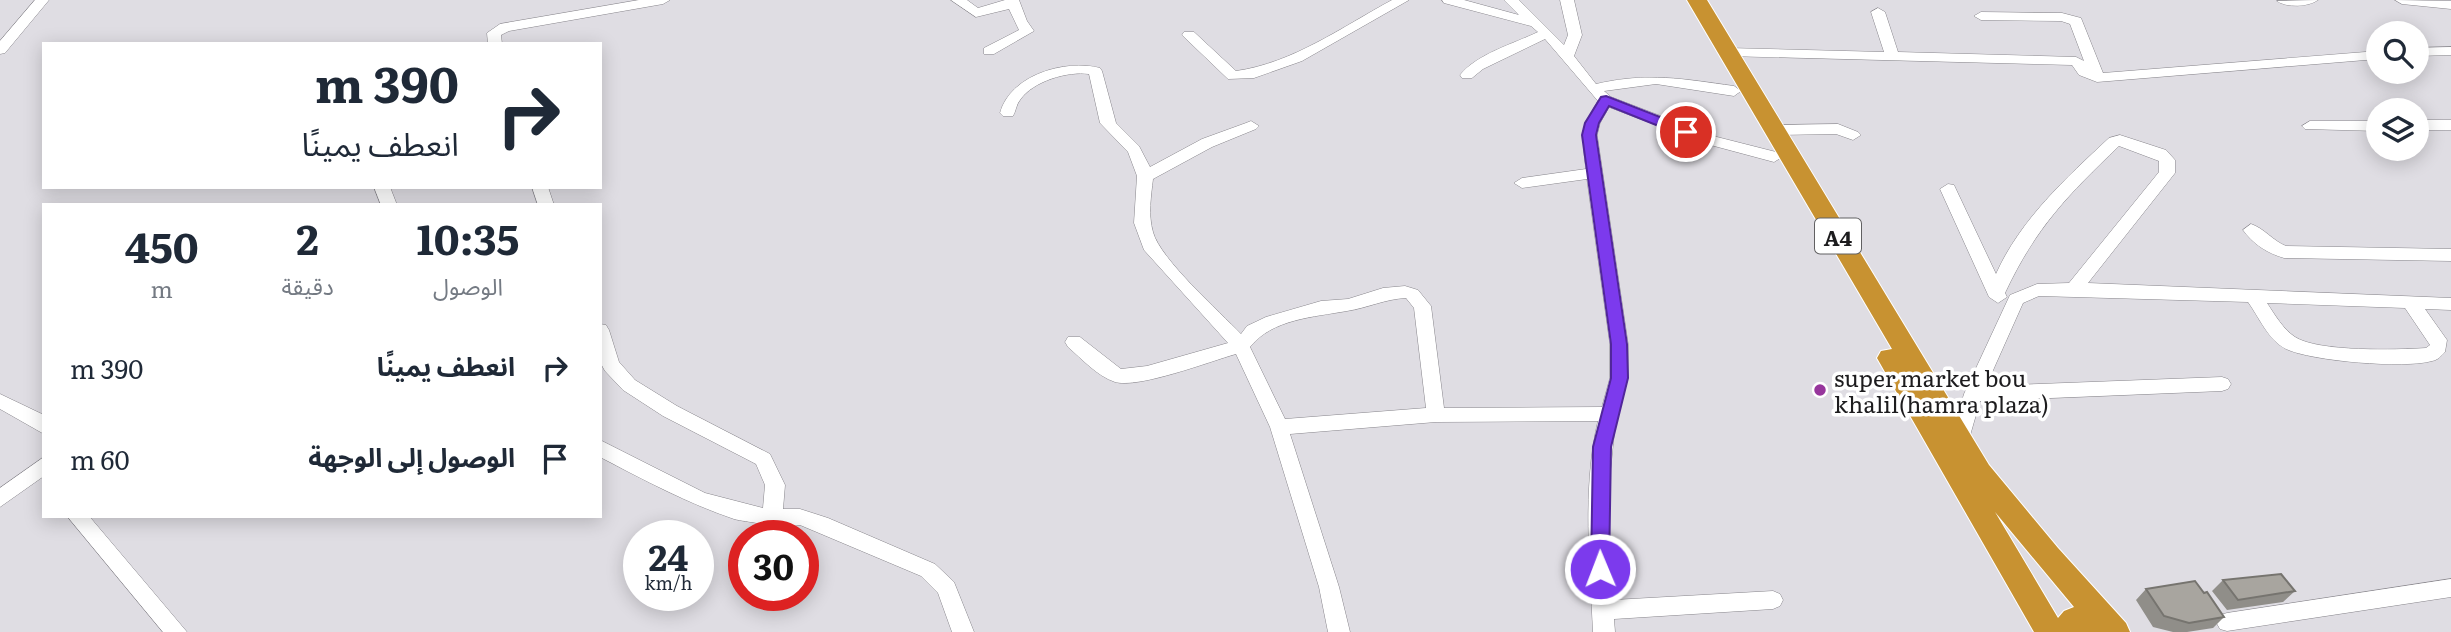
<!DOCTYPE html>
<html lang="ar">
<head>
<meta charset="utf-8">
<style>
	:root { --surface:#fff; --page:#f6f6f7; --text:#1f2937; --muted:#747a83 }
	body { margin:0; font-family:Literata,"Noto Sans Arabic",serif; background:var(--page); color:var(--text); direction:rtl; height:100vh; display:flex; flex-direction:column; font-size:26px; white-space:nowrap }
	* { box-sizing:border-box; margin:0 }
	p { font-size:23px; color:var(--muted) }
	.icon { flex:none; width:38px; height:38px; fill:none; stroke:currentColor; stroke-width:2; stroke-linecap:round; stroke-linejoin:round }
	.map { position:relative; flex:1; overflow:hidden; direction:ltr }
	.drawer { position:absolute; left:42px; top:203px; width:560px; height:315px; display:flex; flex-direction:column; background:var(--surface); border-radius:0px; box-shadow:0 4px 18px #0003; direction:rtl }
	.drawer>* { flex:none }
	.guide { position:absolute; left:42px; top:42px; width:560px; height:147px; border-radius:0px; box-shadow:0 4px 18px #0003; direction:rtl; background:#fff; color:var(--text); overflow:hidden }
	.fabs { position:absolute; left:2366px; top:21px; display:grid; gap:14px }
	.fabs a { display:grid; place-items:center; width:63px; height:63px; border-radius:50%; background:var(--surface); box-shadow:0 4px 18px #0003; font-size:35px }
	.speed { position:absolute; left:623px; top:520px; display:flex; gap:14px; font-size:35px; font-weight:700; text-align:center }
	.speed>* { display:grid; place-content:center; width:91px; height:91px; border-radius:50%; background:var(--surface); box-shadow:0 4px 18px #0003; line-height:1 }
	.speed small { font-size:18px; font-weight:400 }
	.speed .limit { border:10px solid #d22; background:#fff; color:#111 }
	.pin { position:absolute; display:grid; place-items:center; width:60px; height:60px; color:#fff; margin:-30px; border:4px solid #fff; border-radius:50%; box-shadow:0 2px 7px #0007 }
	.me { position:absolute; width:77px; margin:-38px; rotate:359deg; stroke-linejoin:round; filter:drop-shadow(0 0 5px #0008) }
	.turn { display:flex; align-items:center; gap:24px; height:147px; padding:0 28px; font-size:32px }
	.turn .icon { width:91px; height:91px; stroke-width:2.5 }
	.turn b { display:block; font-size:49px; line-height:60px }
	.eta { display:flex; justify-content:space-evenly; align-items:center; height:119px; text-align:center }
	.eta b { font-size:42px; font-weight:700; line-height:49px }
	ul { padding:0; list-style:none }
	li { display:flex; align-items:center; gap:21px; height:91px; padding:0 28px }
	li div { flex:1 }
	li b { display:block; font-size:26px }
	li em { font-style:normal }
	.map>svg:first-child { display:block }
</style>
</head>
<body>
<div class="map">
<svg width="2451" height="632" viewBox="0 0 2451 632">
	<rect width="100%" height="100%" fill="#dfdde3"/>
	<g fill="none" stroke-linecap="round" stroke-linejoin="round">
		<defs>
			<path id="minor" d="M 35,0 L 49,0 L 5,53 L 0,54 L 0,41 Z
				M 639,0 L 670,0 L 663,4 L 509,31 L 501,35 L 502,44 L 488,44 L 487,33 L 500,24 Z
				M 951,0 L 967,0 L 978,8 L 1005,0 L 1019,0 L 1027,21 L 1034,31 L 994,54 L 984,54 L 984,48 L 1019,30 L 1009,9 L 976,17 Z
				M 1392,0 L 1409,0 L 1302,61 L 1254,78 L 1228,79 L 1182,35 L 1184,32 L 1194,32 L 1236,71 C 1293,63 1342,27 1392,0 Z
				M 1442,0 L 1464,0 L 1519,15 L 1504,0 L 1519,0 L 1564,45 L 1568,35 L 1560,0 L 1574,0 L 1582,35 L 1574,56 L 1596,84 C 1648,72 1683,79 1734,86 L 1741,91 L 1734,96 L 1656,84 L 1604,91 L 1611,97 L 1713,136 L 1780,153 L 1782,157 L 1774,162 L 1703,143 L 1609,107 L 1600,123 L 1597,135 L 1628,344 L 1628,378 L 1615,425 L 1610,474 L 1609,549 L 1613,600 L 1773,591 L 1780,594 L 1783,600 L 1780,606 L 1773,609 L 1614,619 L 1615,632 L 1593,632 C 1590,564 1582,489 1598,421 L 1436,422 L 1290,434 L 1339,587 L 1350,632 L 1328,632 L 1319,587 L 1270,427 L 1236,354 C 1211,361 1138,389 1115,382 C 1097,376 1082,359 1068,347 L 1065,342 L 1068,337 L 1080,337 L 1121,369 L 1147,366 L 1228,343 L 1144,250 L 1134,223 L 1137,176 L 1128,152 L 1100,123 L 1089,74 C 1068,71 1033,81 1020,100 C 1016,105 1016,111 1013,116 L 1003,116 L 1000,113 C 1010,75 1065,59 1100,68 L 1102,71 L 1116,123 L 1139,146 L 1150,167 L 1202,139 L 1246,123 L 1251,121 L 1259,126 L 1256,129 L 1212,147 L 1153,179 C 1151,196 1148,215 1153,232 C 1160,259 1220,312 1241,334 L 1247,326 L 1266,317 L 1321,301 L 1348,299 L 1383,288 L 1405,286 L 1418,290 L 1431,306 L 1444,408 L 1602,407 L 1610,378 L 1610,344 L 1587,179 L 1522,188 L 1514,183 L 1522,178 L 1586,169 C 1582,137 1581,129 1598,101 L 1545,39 L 1483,69 L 1472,78 L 1462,78 L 1460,75 C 1477,54 1513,44 1538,32 L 1531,26 L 1444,3 ZM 1406,298 L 1414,308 L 1426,408 L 1285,419 L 1250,347 C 1272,319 1314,317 1347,311 C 1367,308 1385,299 1406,298 Z
				M 2318,0 C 2309,7 2286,8 2277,1 Z
				M 2395,0 L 2451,1 L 2451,9 L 2402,4 Z
				M 1878,8 L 1885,12 L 1898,52 L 2076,57 L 2084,61 L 2070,24 L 2061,21 L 1981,20 L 1974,16 L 1981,12 L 2062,13 L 2081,18 L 2103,73 L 2378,51 L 2378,59 L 2097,82 L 2079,75 L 2072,65 L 1727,56 L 1720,52 L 1727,48 L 1884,52 L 1871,12 Z
				M 2451,47 L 2451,55 L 2417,56 L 2417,48 Z
				M 2417,120 L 2451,120 L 2451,130 L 2417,130 Z
				M 2310,121 L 2378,121 L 2378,131 L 2305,129 L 2302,126 Z
				M 1838,124 L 1858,132 L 1861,135 L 1853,140 L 1836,134 L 1775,135 L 1767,130 L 1775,125 Z
				M 2120,135 L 2166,150 L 2175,160 L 2175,173 L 2088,283 L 2451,298 L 2451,310 L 2425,309 L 2447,340 L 2445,352 C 2441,356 2438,360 2432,361 C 2405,369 2311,361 2286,349 C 2268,340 2259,317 2248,302 L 2039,296 L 2023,303 L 1986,386 L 2222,377 L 2228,379 L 2231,384 L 2228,389 L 2222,391 L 1980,401 L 1967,446 L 1960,449 L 1953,446 L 1950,441 L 1964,394 L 2010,295 L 2037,284 L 2069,283 L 2159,172 L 2159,161 L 2119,146 C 2068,195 2036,227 2005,293 L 2007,297 L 1998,303 L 1989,297 L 1940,189 L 1948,184 L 1954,185 L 1996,274 C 2020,220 2066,178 2109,138 ZM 2267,303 L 2405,308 L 2430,345 L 2426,348 C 2397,350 2318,352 2295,337 C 2283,329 2275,315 2267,303 Z
				M 374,187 L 390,187 L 397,205 L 381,205 Z
				M 532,187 L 548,187 L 554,205 L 538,205 Z
				M 2251,224 C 2264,228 2273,241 2286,246 L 2451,249 L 2451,261 L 2284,258 C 2267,253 2253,244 2243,230 Z
				M 600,324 L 606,325 L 609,330 L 619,362 L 635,380 L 677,406 L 770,454 L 785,485 L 783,509 L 800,509 L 828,518 L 935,564 L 954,582 L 974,632 L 952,632 L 938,593 L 921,576 L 800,525 L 793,526 L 798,536 L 778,536 C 770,521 748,523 734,519 C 687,503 644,480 600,457 L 600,440 L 705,493 L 763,508 L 765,485 L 756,464 L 663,416 L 623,390 L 605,371 L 600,362 Z
				M 0,394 L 44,415 L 44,434 L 0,409 Z
				M 44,457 L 44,476 L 0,507 L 0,488 Z
				M 67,516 L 89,516 L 187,632 L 163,632 Z
				M 2451,579 L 2451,597 L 2227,631 L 2220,629 L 2216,622 L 2220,615 L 2227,613 Z"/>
			<path id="highway" d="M 1687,0 L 1707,0 L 1989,465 L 2058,548 L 2126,623 L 2130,632 L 2034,632 L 1877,358 L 1881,351 L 1892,349 ZM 1995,512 L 2074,607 L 2064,611 L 2058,618 Z"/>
		</defs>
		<!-- minor casing -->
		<use href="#minor" stroke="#87858b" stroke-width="1"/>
		<!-- highway casing -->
		<use href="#highway" stroke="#fff" stroke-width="2"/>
		<!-- minor -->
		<use href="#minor" fill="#fff" fill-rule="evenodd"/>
		<!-- highway -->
		<use href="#highway" fill="#c89231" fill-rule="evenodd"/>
	</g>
	<!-- wall -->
	<path fill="#908e89" d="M 2223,580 L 2295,591 L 2283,602 L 2227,610 L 2212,591 Z
		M 2146,589 L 2204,593 L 2224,617 L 2213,628 L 2187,632 L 2173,632 L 2153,627 L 2136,600 Z"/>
	<!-- building -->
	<path fill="#a8a59f" stroke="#76746f" stroke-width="2" d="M 2281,574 L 2295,591 L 2238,600 L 2223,580 Z
		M 2195,581 L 2204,593 L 2207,592 L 2224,617 L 2189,623 L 2164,616 L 2146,589 Z"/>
	<!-- route -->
	<path fill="#7c3aed" stroke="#51269a" stroke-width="2" d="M 1606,96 L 1691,129 L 1693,132 L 1686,136 L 1681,135 L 1609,106 L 1599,123 L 1596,135 L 1627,344 L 1628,378 L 1611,447 L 1609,569 L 1606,575 L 1600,577 L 1593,575 L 1591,569 L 1593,447 L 1611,378 L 1611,344 L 1582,135 L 1585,123 L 1601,97 Z"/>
	<!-- markers -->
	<circle fill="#97359c" stroke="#fff" stroke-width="2.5" cx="1820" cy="390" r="7"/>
	<g text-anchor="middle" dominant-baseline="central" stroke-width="7" stroke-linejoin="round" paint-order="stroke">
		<!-- shield labels -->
		<rect fill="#fff" stroke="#616062" stroke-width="2" x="1815" y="218.5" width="46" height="35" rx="5"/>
		<g font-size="21" font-weight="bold" fill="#1d1c1e">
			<text x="1838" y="236">A4</text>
		</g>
		<!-- poi labels -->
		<g font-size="23" fill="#1d1c1e" stroke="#fff" text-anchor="start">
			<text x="1834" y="377">super market bou<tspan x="1834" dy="26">khalil(hamra plaza)</tspan></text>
		</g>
	</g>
</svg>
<div class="fabs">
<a><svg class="icon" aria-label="search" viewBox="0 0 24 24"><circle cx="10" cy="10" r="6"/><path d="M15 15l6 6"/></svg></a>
<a><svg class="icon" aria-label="layers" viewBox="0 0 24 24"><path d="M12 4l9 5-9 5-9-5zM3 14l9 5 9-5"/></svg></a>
</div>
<div class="speed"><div>24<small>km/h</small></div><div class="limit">30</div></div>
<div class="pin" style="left:1686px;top:132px;background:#d93025"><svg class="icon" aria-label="arrive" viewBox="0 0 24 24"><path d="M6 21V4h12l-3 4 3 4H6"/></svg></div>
<svg class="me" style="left:1600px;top:569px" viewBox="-20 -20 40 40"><circle r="17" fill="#7c3aed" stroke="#fff" stroke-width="3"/><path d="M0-11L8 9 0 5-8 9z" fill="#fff"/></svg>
<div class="guide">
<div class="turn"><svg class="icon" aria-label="right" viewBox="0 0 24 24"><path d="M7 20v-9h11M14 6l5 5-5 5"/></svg><div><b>390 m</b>انعطف يمينًا</div></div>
</div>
<section class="drawer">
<div class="eta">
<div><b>10:35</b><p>الوصول</p></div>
<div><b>2</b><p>دقيقة</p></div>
<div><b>450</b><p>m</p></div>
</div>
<ul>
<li><svg class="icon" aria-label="right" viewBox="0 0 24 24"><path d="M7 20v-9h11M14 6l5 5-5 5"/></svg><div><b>انعطف يمينًا</b></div><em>390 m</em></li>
<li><svg class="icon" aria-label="arrive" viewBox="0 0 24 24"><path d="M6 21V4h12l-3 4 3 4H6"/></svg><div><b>الوصول إلى الوجهة</b></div><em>60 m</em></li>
</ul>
</section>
</div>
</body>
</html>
